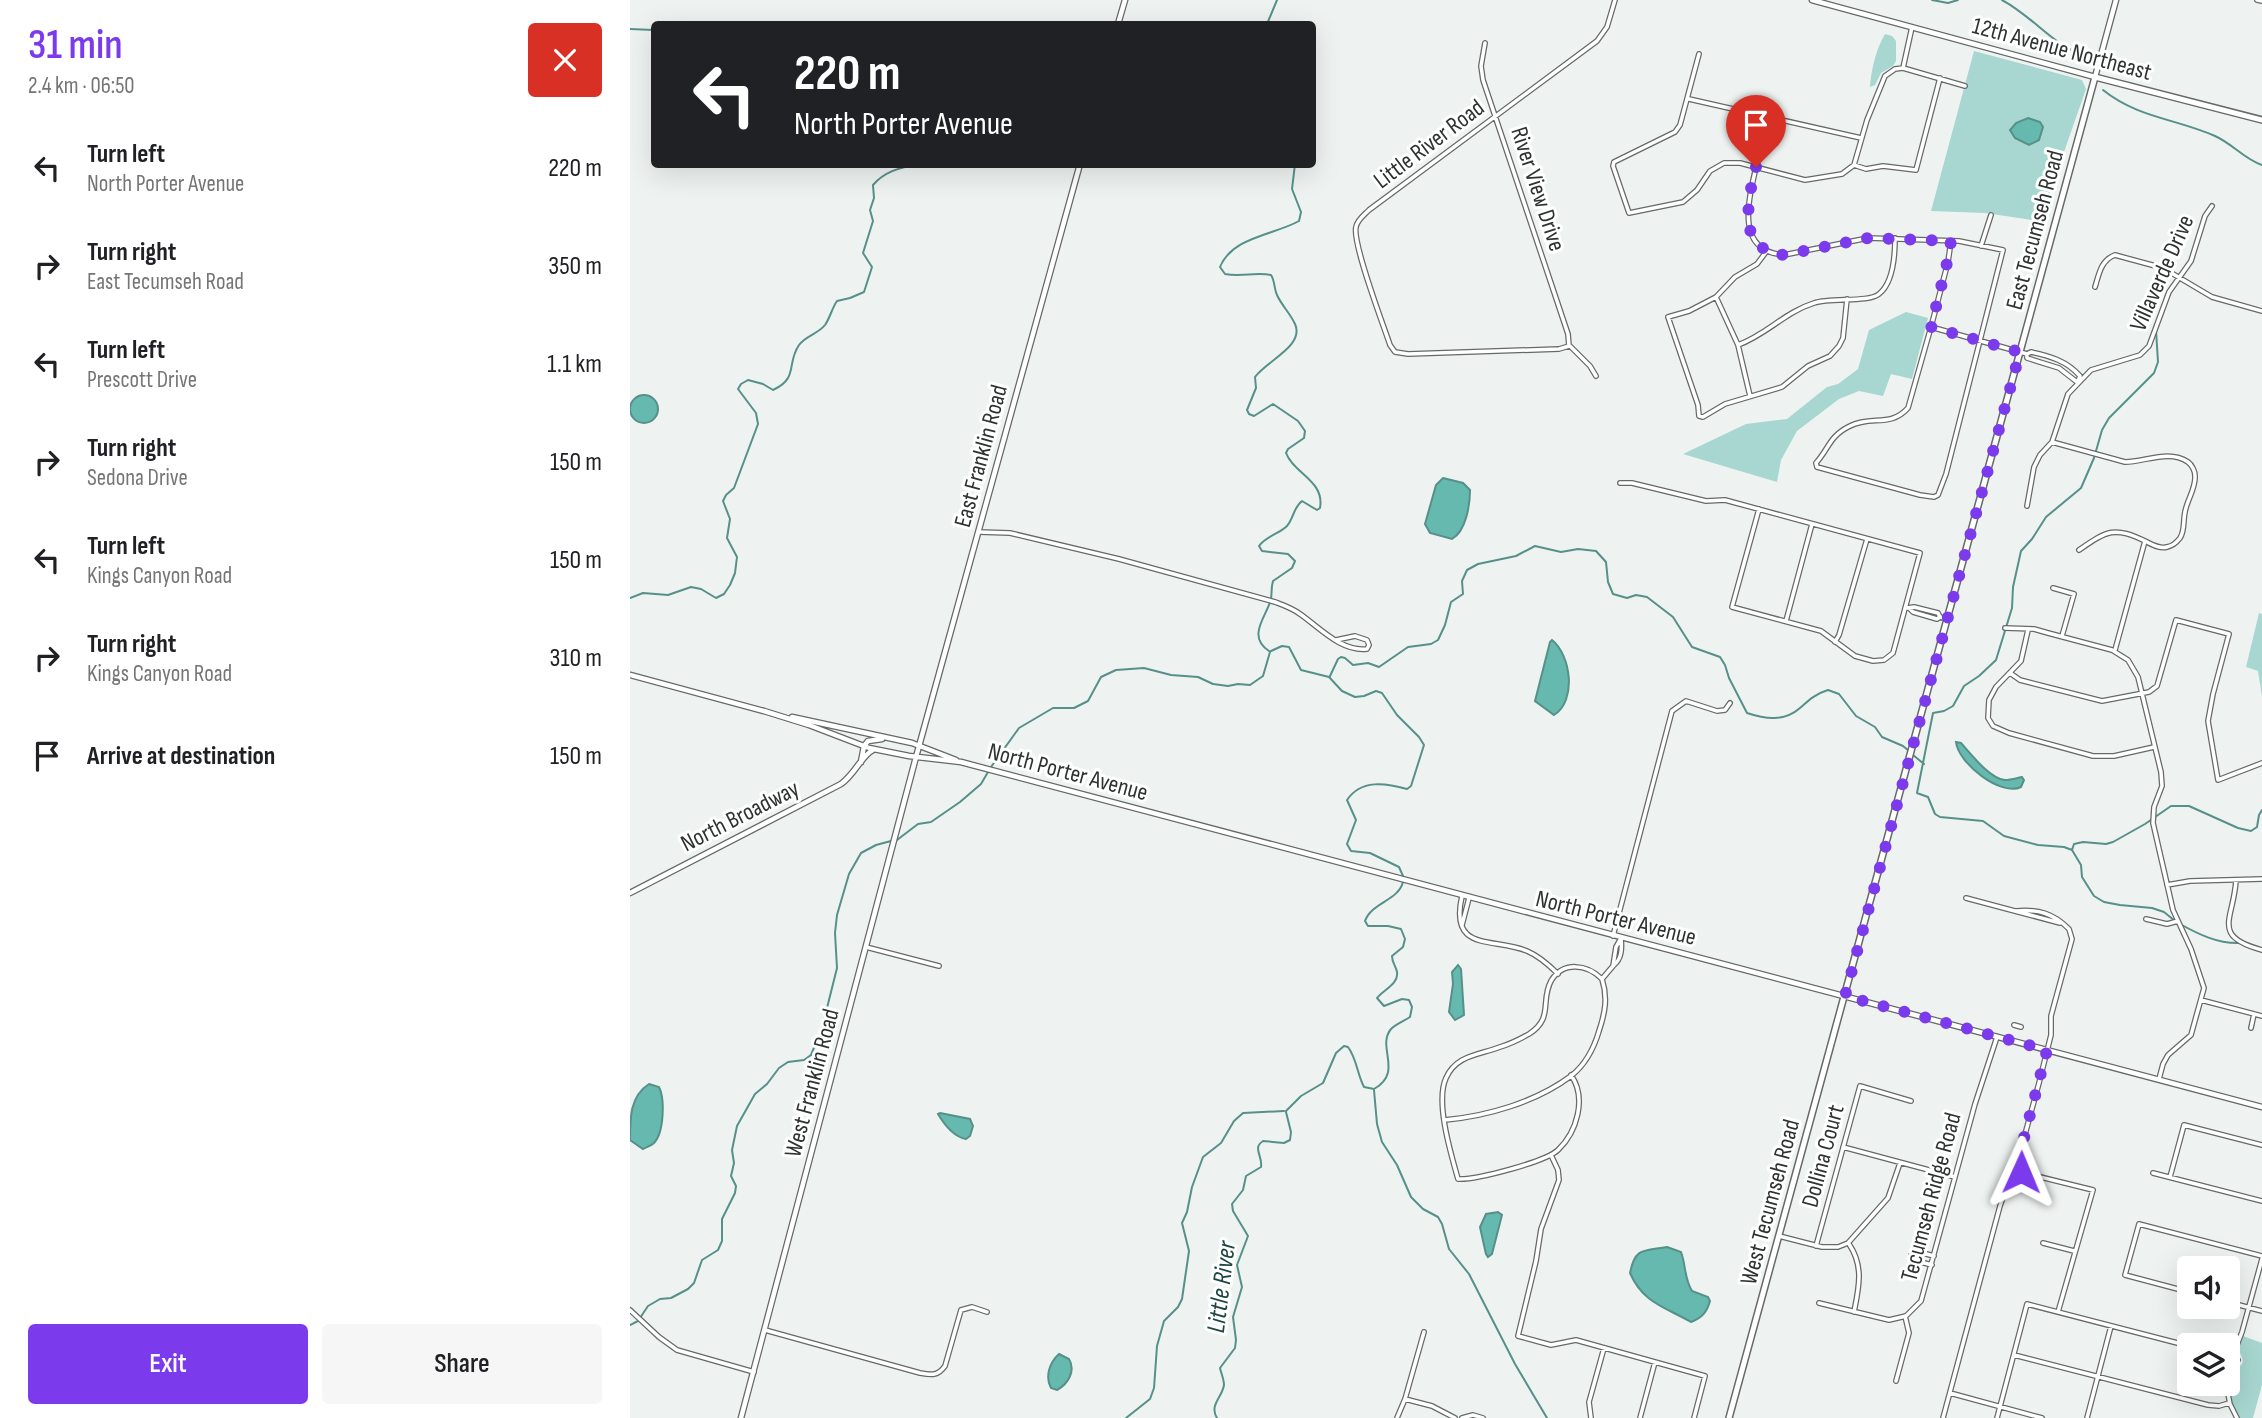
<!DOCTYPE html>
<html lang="en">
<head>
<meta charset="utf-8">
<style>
	:root { --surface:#fff; --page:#f6f6f6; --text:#202124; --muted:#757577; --accent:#7c3aed }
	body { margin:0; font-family:"Sofia Sans Condensed",sans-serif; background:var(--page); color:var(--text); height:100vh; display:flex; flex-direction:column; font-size:26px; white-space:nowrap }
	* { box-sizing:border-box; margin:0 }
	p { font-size:23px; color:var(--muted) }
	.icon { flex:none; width:38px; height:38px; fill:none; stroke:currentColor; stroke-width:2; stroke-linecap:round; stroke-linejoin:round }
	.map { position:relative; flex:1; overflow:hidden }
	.details { display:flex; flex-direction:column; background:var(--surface); width:630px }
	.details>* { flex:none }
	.top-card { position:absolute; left:21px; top:21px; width:665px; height:147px; border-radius:7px; box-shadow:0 7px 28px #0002; background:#202124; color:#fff; overflow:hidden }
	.buttons { position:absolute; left:1547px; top:1256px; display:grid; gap:14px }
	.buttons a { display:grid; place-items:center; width:63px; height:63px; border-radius:7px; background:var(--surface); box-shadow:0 7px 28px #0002; font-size:35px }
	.pin { position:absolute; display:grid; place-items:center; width:60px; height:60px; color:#fff; margin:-72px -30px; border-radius:50% 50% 50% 0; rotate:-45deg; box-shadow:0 0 7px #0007 }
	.pin .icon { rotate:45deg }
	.me { position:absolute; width:77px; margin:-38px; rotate:1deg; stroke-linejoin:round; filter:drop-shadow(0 0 5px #0008) }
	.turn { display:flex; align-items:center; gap:24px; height:147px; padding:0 28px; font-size:32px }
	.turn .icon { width:91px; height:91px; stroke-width:2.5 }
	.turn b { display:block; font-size:49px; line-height:60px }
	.round { display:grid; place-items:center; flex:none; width:74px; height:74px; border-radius:7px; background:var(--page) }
	.summary { display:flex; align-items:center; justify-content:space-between; height:119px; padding:0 28px }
	h1 { font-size:42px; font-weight:600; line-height:52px; color:var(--accent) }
	.button { display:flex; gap:14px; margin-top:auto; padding:14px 28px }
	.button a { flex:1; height:80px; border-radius:7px; background:var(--accent); color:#fff; font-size:28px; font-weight:600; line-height:80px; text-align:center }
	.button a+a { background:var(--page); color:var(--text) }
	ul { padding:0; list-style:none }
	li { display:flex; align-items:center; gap:21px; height:98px; padding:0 28px }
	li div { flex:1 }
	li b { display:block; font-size:26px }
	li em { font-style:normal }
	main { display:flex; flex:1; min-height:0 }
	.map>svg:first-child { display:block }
</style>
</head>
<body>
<main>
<section class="details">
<div class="summary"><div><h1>31 min</h1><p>2.4 km · 06:50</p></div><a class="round" style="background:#d93025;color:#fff"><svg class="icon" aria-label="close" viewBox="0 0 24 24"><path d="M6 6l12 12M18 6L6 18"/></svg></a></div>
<ul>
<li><svg class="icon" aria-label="left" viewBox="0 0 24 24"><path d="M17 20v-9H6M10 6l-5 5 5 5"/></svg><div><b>Turn left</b><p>North Porter Avenue</p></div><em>220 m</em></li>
<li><svg class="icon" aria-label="right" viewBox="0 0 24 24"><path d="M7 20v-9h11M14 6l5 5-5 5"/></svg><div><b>Turn right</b><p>East Tecumseh Road</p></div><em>350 m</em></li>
<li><svg class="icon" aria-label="left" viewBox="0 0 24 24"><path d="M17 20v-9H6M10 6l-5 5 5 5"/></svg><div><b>Turn left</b><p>Prescott Drive</p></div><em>1.1 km</em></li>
<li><svg class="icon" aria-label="right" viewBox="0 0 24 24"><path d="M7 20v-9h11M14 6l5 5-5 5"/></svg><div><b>Turn right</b><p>Sedona Drive</p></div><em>150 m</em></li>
<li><svg class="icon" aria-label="left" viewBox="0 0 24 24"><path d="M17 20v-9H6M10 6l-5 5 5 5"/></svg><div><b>Turn left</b><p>Kings Canyon Road</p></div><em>150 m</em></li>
<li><svg class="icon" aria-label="right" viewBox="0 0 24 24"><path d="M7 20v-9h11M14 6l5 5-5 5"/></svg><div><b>Turn right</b><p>Kings Canyon Road</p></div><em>310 m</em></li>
<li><svg class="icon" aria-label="arrive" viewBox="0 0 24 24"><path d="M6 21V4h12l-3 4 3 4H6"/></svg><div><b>Arrive at destination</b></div><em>150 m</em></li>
</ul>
<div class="button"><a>Exit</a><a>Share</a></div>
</section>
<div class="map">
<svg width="1632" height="1418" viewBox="0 0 1632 1418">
	<rect width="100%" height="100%" fill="#eef3f2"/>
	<!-- green -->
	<path fill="#a7d7d0" d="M 1255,34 L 1262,36 L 1266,41 L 1266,61 L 1263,66 L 1251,73 L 1245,85 L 1240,87 C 1241,70 1246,49 1255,34 Z
		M 1344,51 L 1452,80 L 1456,89 L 1410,221 L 1355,213 L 1301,211 Z
		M 1276,312 L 1298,318 L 1282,379 L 1261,374 L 1253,396 L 1229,391 L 1209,399 L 1167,431 L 1151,460 L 1147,482 L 1053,454 L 1116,424 L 1157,419 L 1197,387 L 1208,384 L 1228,369 L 1239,330 Z
		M 1629,613 L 1632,614 L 1632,696 L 1628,671 L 1616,667 Z
		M 1613,1336 L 1632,1343 L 1632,1385 L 1623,1418 L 1609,1418 C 1601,1403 1595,1387 1601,1370 C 1614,1367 1616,1361 1608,1350 Z"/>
	<!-- water -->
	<path fill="#66b9af" stroke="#569089" stroke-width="2" d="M 1398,118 L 1410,122 L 1413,127 L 1409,140 L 1399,145 L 1385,138 L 1380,130 L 1386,123 Z
		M0 409a14 14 0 1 1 28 0a14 14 0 1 1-28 0Z
		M 813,478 L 833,483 L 840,490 C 840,505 836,531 822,539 L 800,533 L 795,524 L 806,485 Z
		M 922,640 C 941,655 947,701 924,715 L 905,701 L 920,642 Z
		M 1326,742 L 1331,743 C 1340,753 1360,779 1375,780 C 1380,780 1387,778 1392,777 L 1394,780 L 1391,787 C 1371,797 1328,763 1326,742 Z
		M 828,965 L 831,969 L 834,1015 L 825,1020 L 819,1012 L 823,984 L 822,972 Z
		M 19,1084 L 29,1087 C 35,1099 34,1133 24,1143 C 21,1146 17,1147 13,1149 L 0,1140 C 0,1118 0,1096 19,1084 Z
		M 310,1113 L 340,1119 L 343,1126 L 340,1136 L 336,1139 C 324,1137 314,1124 308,1114 Z
		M 868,1212 L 872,1215 L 862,1254 L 858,1257 L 856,1254 L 850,1227 L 856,1214 Z
		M 1037,1247 L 1051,1252 C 1056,1265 1054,1278 1062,1291 L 1078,1297 L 1080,1301 C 1077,1312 1072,1318 1061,1322 C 1035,1307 1013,1303 1000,1273 C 1005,1247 1014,1251 1037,1247 Z
		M 429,1354 L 439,1359 C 446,1371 438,1384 427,1390 L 421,1388 C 415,1377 419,1363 429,1354 Z"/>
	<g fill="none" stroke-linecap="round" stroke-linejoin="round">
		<!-- stream -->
		<path stroke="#569089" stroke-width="2" d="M 1302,0 L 1318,3 L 1328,0
			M 1372,0 C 1393,11 1411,30 1431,44 C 1439,50 1450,52 1454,60
			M 637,24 L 647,0
			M 0,29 L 24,30
			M 1473,90 C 1508,118 1547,119 1585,136 C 1603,144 1614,159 1632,165
			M 1526,330 L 1528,362 L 1524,373 L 1479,418 L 1472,430 L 1464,458 L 1451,488 L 1416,517 L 1402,539 L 1391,551 L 1383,587 L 1382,608 L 1366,660 L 1349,676 L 1334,686 L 1323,706 L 1314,711 L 1303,713 L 1287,793 L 1298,797 L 1305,814 L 1310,817 L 1353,821 L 1374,836 L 1408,845 L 1434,847 L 1442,850 L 1451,865 L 1452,877 L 1464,896 L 1474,902 L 1490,905 L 1522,908 L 1534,912 L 1545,921
			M 0,598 L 13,593 L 38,595 L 61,587 L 71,589 L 86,598 L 94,594 L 100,585 L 105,573 L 107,557 L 97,538 L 100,519 L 93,501 L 96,495 L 104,488 L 128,424 L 126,413 L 108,389 L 111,384 L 118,380 L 133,384 L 143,390 C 169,378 156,364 169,345 C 175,336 188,334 195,325 C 200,318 202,308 207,301 L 220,298 L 234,292 L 242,267 L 233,253 L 243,221 L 240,210 L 244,198 L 243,185 C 255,171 270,168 287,164
			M 639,651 C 616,636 637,616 641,599 C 642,592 641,588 643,581 L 662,568 L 665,561 L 658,554 L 632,551 L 629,546 C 636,536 649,534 657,526 C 664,518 663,508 672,501 L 687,510 L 690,508 C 695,481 664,474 656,453 L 658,449 L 674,438 L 675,431 L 668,421 L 643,404 L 624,416 L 619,414 L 617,410 L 626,388 L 625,377 C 636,361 675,346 665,324 C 660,313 652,306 647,295 C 644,289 645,281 641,275 C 626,272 611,277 595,274 L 590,267 C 602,237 644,235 669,221 L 671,212 L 662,189 L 665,164
			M 641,651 L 652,646 L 659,647 L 671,670 L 699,677 L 712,691 L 725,697 L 734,696 L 746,691 L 752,693 L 767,715 L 789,737 L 794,745 L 781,786 L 777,789 C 756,783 731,779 717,800 L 726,820 L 717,844 L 721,851 L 740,853 L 769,867 L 773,876
			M 700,676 L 708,659 L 711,657 L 715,658 L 723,665 L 738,663 L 749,667 L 778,647 L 801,644 L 808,640 L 815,625 L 821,602 L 833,594 L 832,581 L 837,570 L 848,564 L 886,556 L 905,546 L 931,552 L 948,549 L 966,551 L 976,562 L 978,582 L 983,594 L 997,598 L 1006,595 L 1017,597 L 1043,617 L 1062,647 L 1090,657 L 1095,665 L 1099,678 L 1117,713 C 1135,719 1154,722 1170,708 C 1179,700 1185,694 1198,690 L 1209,694 L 1226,716 L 1245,727 L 1252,737 L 1273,746 L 1279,751
			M 1283,755 L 1294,764
			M 361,767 L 389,728 L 423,708 L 444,708 L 458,701 L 471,677 L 486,670 L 514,668 L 541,675 L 568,677 L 583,684 L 598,686 L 608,684 L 620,685 L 633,676 L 640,652
			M 267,840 L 288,824 L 301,822 L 330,802 L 351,784 L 358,772
			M 1442,850 L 1444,844 L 1453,842 L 1476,844 L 1483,842 L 1515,824 L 1541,806 L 1559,806 L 1608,828 L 1621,831 L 1627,827 L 1629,815 L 1632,810
			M 1550,924 C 1568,934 1588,944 1610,943
			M 1615,943 L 1626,947
			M 744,1090 L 747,1124 L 752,1142 L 767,1165 L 781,1197 L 793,1209 L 808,1217 L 812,1224 L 819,1249 L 839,1274 L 885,1364 L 917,1418
			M 656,1111 L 671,1096 L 693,1083 L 706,1053 L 714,1046 L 718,1047 C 727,1059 727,1074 734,1087 L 744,1089 C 774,1072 746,1047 761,1029 C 766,1024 774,1021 780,1017 L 782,1007 L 779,1000 L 772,999 L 754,1006 L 747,998 C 753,990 769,984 767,972 C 766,966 762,963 762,956 L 773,947 L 775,939 L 771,929 L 758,926 L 738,926 L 735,921 C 742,902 768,901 773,882
			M 0,1325 L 8,1321 L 18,1306 L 30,1299 L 41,1298 L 58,1289 L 64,1283 L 72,1260 L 88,1250 L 92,1241 L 92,1219 L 105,1193 L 106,1186 L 101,1176 L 104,1163 L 102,1150 L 107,1126 L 125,1094 L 137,1084 L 149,1068 L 158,1062 L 174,1060 L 181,1055 L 192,1028 L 207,968 L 205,933 L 207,915 L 219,874 L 231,853 L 246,845 L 261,841
			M 496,1418 L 520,1399 L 524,1388 L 527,1346 L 534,1321 L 548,1307 L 552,1299 L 559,1251 L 552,1223 L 557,1212 L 562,1187 L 573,1157 L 591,1143 L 604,1121 L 613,1113 L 654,1111
			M 587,1418 C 579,1405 592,1398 594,1385 C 594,1379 591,1373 590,1368 L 605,1348 L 606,1340 L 603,1317 L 612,1287 L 607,1265 L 618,1236 L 603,1211 L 602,1204 L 613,1190 L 616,1176 L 631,1167 C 633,1156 622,1148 633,1141 L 654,1143 L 660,1140 L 661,1132 L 656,1112"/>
		<defs>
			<path id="street" d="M 1627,0 L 1632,1
				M 855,43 L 851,66 L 853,80 L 938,334 L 939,346
				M 1069,54 L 1050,125 L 1045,132 L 984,162 L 983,166 L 999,213 L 1053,202 L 1067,190 L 1080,171 L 1094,163 L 1110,163 L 1175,180 L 1212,174 L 1224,165 L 1237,120 L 1255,76 L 1265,69 L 1273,68 L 1335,86
				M 1273,68 L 1282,27
				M 1059,99 L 1231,138
				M 1224,165 L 1236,169 L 1253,166 L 1286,170 L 1310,78
				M 1126,167 C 1119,199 1104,251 1154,255 L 1238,238 L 1329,241 L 1373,250 L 1316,474 L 1308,495 L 1304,497 L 1290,495 L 1187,467 L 1186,463 C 1199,449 1199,436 1220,426 C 1242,415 1260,428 1278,408 L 1301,327 L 1318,262 L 1321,241
				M 1351,246 L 1361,215
				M 1136,252 L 1127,264 L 1105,277 L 1086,297 L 1059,311 L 1038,317 L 1068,405 L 1069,416 L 1073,417 L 1095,404 L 1152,387 L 1178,366 L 1200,356 L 1209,346 L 1213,338 L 1217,299
				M 1465,287 C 1469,274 1471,260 1485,255 L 1533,268 L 1582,297 L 1632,311
				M 1086,297 L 1108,345 L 1120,396
				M 1301,327 L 1397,354 L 1401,352 C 1420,356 1437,361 1450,376 L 1448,381
				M 1108,345 C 1136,335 1155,312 1184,303 C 1201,297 1238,303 1249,294 C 1263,283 1265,255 1265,238
				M 939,346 L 929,349 L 778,354 L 765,352 L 760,345 C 753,324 722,243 726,227 C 727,220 734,215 739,210 L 967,41 L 977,27 L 985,0
				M 940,346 L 960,366 L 966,376
				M 1397,354 L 1397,358 L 1429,368 L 1447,382
				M 1422,442 L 1495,462 C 1515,462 1539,449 1558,462 C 1562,465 1565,471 1565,476 C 1566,488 1557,500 1555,512 C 1553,520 1555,531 1550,538 C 1547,542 1542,546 1537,547 C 1530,549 1523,545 1517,542 C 1484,526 1478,530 1449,550
				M 990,483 L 1002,483 L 1076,501 L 1095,500 L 1290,553 L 1263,653 L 1254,660 L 1243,661 L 1225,656 L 1191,631 L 1102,607 L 1129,509
				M 1397,506 L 1404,467 L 1410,455 L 1422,442 L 1438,394 L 1461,370 L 1510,355 L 1519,346 L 1539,292 L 1561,261 L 1575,216 L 1582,206
				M 349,532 L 380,533 L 489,559 L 645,602 C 653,605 662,608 670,614 C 689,627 711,652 737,649 L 739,645 L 737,640 L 725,636 L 706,640
				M 1423,588 L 1444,594 L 1432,636
				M 1277,608 L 1284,607 L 1308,613 L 1310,617 L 1318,619
				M 1280,609 L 1283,612 L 1307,619 L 1310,617
				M 1156,621 L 1182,524
				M 1375,628 L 1404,629 L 1418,633 L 1482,650 L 1498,660 L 1508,677 L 1531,772 L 1532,786 L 1524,807 L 1523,823 L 1543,910 L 1561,949 L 1574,988 L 1561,1035 L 1538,1055 L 1533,1064 L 1529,1079
				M 1398,630 L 1391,661 L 1366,687 L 1359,700 L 1358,718 L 1363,726 L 1379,733 L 1463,756 L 1484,756 L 1524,747
				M 1205,642 L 1209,635 L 1237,539
				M 1485,650 L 1515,541
				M 1380,673 L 1390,680 L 1472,701 L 1519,692 L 1527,686 L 1546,620 L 1599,634 L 1583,694 L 1578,721 L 1588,780 L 1632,763
				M 1606,880 C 1604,919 1580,936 1632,950
				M 1537,885 L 1560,881 L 1632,879
				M 832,896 C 819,953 863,937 897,951 C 909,956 918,964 928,974
				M 1336,898 L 1430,923
				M 1516,919 L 1537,924 L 1548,921
				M 832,925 L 839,898
				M 983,936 L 1042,711 L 1056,701 L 1087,711 L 1095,710 L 1100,703
				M 991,938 C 992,949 992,959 983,966 L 986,947 Z
				M 236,947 L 309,966
				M 1571,1000 L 1632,1016
				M 1384,1025 L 1391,1027
				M 1621,1028 L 1624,1014
				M 941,1075 C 957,1098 947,1132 928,1150 C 915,1162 846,1180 828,1179 C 821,1154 805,1102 816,1078 C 826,1055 849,1055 870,1047 C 880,1044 890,1039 899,1034 C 924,1018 910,1001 921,981 C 933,961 957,964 972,979 L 983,966
				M 815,1120 C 858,1116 906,1102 941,1076 C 955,1065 964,1048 969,1031 C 975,1013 978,998 972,979
				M 1213,1147 L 1325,1177
				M 921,1155 L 928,1170 L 929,1180 L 911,1229 L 906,1261 L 888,1336 L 921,1345 L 946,1340 L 1075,1376 L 1064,1418
				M 1382,1170 L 1463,1190 L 1428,1312
				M 1523,1173 L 1632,1201
				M 1540,1177 L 1554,1125 L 1632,1145
				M 1149,1236 L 1192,1247 L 1208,1247 L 1218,1243 L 1258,1198 L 1270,1163
				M 1413,1243 L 1444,1251
				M 1219,1244 C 1234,1266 1229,1287 1224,1312
				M 1186,1246 L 1230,1086 L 1281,1101
				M 1302,1265 L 1283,1260 L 1281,1255 L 1285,1251 L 1304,1256
				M 1559,1292 L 1495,1275 L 1509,1224 L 1632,1256
				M 1598,1302 L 1632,1311
				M 1189,1303 L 1259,1320 L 1276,1316 L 1291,1301 L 1345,1104 L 1367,1037
				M 0,1310 L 29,1337 L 47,1350 L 124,1372
				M 135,1330 L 290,1373 C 302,1375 308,1376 315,1366 L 331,1310 L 342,1307 L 357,1312
				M 1384,1355 L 1578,1405 L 1589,1406 L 1599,1403
				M 1598,1357 L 1608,1360
				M 1598,1368 L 1612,1332 L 1632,1259
				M 1266,1381 L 1279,1333 L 1275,1316
				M 1596,1384 L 1600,1404 L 1607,1418
				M 1320,1393 L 1412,1418
				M 775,1399 L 802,1406 L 825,1418
				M 767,1418 L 775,1399 L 794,1332
				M 832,1418 L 843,1415 L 853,1418
				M 961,1418 L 959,1402 L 974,1348
				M 1010,1418 L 1025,1362
				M 1313,1418 L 1370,1206 L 1394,1138 L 1409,1083 L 1421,1035 L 1421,1016 L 1442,939 L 1439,929 C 1423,913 1408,909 1386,911
				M 1367,1418 L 1397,1304 L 1559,1346
				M 1457,1418 L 1481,1326"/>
			<path id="secondary" d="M 1182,0 L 1465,77 L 1486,0
				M 488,24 L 495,0
				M 0,675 L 134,711 L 179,725 L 239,748 L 279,756 L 331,762 L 1632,1107
				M 162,717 L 282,743 L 326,760
				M 231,762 L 234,746 L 238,741 L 252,739
				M 0,893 L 211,784 C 225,774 232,755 243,750
				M 111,1418 L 286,757 L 450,164"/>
			<path id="primary" d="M 1099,1418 L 1465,77 L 1632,120"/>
		</defs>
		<!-- street casing -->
		<use href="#street" stroke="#656968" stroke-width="6"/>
		<!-- secondary casing -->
		<use href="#secondary" stroke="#656968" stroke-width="7"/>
		<!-- primary casing -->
		<use href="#primary" stroke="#656968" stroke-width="8"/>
		<!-- street -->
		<use href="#street" stroke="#fff" stroke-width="3.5"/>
		<!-- secondary -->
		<use href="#secondary" stroke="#fff" stroke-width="4.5"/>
		<!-- primary -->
		<use href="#primary" stroke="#fff" stroke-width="5"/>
	</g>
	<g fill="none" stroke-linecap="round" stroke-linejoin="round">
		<!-- route -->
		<path stroke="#7c3aed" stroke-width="12" stroke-dasharray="0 21.6" d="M 1126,167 L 1119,197 L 1118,222 L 1121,233 L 1136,252 L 1154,255 L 1238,238 L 1321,241 L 1318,259 L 1301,327 L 1390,352 L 1215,996 L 1417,1050 L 1394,1138 L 1382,1170 L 1391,1172"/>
	</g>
	<g text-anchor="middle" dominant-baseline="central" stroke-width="6" stroke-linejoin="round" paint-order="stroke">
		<!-- street labels -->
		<g font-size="24" fill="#303231" stroke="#feffff">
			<text transform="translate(1432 49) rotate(15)">12th Avenue Northeast</text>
			<text transform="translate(799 144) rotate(-37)">Little River Road</text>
			<text transform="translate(908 189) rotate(72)">River View Drive</text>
			<text transform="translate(1405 230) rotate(-75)">East Tecumseh Road</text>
			<text transform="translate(1532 273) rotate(-66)">Villaverde Drive</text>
			<text transform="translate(351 456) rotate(-75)">East Franklin Road</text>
			<text transform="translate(438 772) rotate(15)">North Porter Avenue</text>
			<text transform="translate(110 816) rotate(-27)">North Broadway</text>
			<text transform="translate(986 918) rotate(14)">North Porter Avenue</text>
			<text transform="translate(182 1083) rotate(-75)">West Franklin Road</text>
			<text transform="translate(1193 1156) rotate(-75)">Dollina Court</text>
			<text transform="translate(1301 1197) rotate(-75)">Tecumseh Ridge Road</text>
			<text transform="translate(1140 1202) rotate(-75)">West Tecumseh Road</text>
		</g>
		<!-- water labels -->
		<g font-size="26" font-style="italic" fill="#1e4540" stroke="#feffff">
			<text transform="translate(592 1287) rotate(-83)">Little River</text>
		</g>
	</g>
</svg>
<div class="buttons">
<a><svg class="icon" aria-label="sound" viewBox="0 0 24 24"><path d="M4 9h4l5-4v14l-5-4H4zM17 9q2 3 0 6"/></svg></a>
<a><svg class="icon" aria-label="layers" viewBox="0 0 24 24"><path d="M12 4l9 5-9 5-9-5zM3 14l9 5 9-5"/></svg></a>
</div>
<div class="pin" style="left:1126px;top:167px;background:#d93025"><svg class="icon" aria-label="arrive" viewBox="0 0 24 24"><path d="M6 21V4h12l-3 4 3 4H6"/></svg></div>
<svg class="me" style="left:1391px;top:1172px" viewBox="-20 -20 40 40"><path d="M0-17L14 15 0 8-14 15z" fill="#7c3aed" stroke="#fff" stroke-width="4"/></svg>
<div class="top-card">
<div class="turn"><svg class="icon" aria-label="left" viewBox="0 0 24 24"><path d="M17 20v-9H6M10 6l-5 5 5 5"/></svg><div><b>220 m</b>North Porter Avenue</div></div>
</div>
</div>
</main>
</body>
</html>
